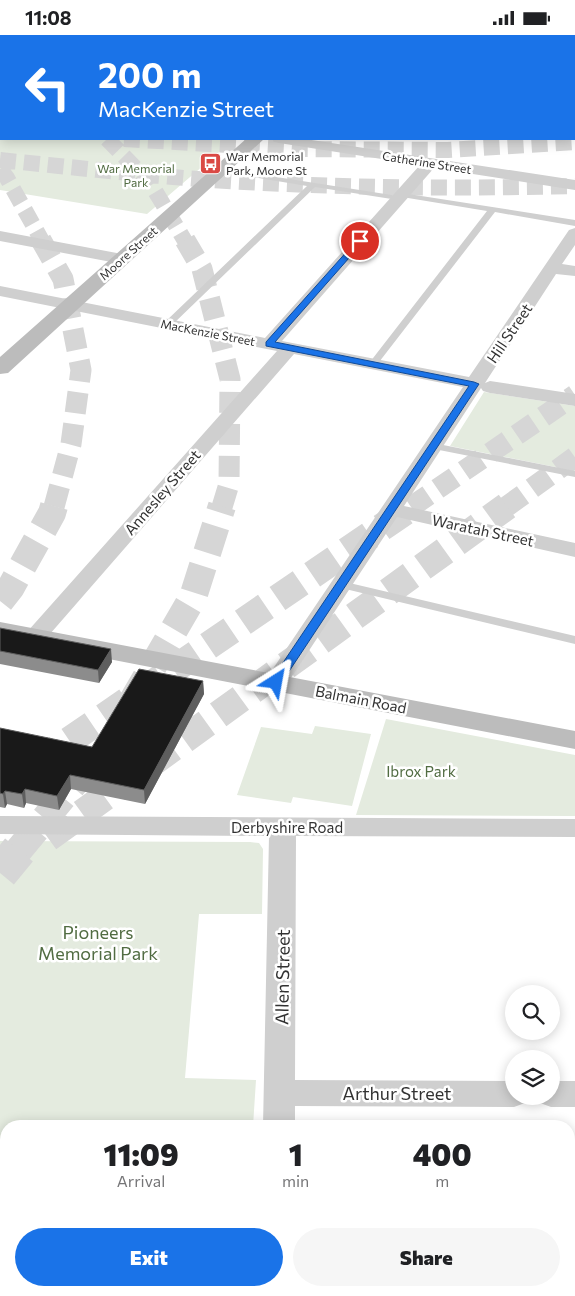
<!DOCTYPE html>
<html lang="en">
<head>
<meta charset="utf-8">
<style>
	:root { --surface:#fff; --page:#f6f6f6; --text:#202124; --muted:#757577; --accent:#1a73e8 }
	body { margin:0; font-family:Commissioner,sans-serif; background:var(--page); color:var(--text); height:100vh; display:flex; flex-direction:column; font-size:19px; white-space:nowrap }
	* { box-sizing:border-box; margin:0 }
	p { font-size:16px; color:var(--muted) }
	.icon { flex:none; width:28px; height:28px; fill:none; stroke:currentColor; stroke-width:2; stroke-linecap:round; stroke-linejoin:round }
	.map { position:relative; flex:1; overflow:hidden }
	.sheet { position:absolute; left:0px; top:1085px; width:575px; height:176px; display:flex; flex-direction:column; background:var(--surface); border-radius:20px 20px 0 0; box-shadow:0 2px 12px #0003 }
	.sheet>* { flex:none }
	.top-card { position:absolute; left:0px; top:0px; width:575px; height:105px; box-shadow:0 2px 12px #0003; background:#1a73e8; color:#fff; overflow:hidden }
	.controls { position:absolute; left:505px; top:950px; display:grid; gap:10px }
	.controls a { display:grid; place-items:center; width:55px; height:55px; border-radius:50%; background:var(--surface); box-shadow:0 2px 12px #0003; font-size:25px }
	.pin { position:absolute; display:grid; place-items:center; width:42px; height:42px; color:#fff; margin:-21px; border:2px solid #fff; border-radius:50%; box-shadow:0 1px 5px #0007 }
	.me { position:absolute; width:55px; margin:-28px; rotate:34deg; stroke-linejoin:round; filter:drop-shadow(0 0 4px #0008) }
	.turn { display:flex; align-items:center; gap:18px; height:105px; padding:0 15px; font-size:22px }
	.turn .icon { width:65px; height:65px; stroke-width:2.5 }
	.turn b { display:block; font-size:35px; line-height:42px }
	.eta { display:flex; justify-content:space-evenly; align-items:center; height:85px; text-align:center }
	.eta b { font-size:30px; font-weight:800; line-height:35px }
	.cta { display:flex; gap:10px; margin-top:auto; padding:10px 15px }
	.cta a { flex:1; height:58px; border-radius:30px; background:var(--accent); color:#fff; font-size:20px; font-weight:800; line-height:58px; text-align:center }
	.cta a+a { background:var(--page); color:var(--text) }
	.status { display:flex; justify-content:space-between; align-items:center; height:35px; padding:0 25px; background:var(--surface); direction:ltr }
	.status svg { height:14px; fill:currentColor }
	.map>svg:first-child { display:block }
</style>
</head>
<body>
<div class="status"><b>11:08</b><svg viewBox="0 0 49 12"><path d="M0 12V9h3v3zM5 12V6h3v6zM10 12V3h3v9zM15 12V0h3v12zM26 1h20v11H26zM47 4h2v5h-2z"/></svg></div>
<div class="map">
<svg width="575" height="1261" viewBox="0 0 575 1261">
	<rect width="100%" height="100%" fill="#fff"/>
	<!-- green -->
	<path fill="#e4ebdf" d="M 0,69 L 1,104 L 218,104 L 232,106 L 147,179 L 0,155 Z
		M 484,357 L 575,371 L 575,436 L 450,411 Z
		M 386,684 L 575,720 L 575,781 L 356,780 Z
		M 315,691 L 371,699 L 352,771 L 293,762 L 291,768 L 237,760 L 261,692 L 312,699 Z
		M 0,806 L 250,807 L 259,808 L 263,814 L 262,879 L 199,879 L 185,1043 L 256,1045 L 253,1091 L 6,1091 L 6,1255 L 97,1255 L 96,1261 L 0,1261 Z"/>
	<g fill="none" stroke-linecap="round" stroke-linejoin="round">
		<!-- motorway-tunnel-far3 -->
		<path stroke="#d6d6d6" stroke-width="16" stroke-dasharray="16 8" stroke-linecap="butt" d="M 107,104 L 151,149 L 185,206
			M 124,104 L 294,114 L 448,115 L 575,107
			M 0,125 C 70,132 141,140 211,145 C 333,153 454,154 575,151
			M 0,134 L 7,143 L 42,206"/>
		<!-- motorway-tunnel-far2 -->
		<path stroke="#d6d6d6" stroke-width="21" stroke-dasharray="21 11" stroke-linecap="butt" d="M 41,205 L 63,244 L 81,335 L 71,409 L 54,472
			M 185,205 L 202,234 L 230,344 L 229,449 L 222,472
			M 411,472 L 575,360
			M 506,472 L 575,422"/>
		<!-- motorway-tunnel-far1 -->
		<path stroke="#d6d6d6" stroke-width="28" stroke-dasharray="28 14" stroke-linecap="butt" d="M 0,566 L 11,552 L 52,478 L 54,471
			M 132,667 L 193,562 L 222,471
			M 0,753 L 413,471
			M 48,803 L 507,471
			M 18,816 L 77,745"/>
		<!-- motorway-tunnel -->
		<path stroke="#d6d6d6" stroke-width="36" stroke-dasharray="36 18" stroke-linecap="butt" d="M 0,838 L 19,815"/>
		<!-- service -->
		<path fill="#cfcfcf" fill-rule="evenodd" d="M 218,133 L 398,161 L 402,158 L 575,185 L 575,191 L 495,177 L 376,331 L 373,332 L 368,329 L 370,327 L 487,176 L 402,162 L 398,165 L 315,152 L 171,291 L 165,291 L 165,287 L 307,151 L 221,137 L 218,137 Z
			M 433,408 L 575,436 L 575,442 L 429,413 L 428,411 L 429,409 Z
			M 341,546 L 575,601 L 575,609 L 337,552 L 335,550 L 337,548 Z"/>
		<!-- minor -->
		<path fill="#cfcfcf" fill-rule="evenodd" d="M 537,0 L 560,0 L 560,1 L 538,1 Z
			M 0,58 L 1,58 L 1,66 L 0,66 Z
			M 272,104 L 305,104 L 575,145 L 575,155 L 434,133 L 282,306 L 469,342 L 569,195 L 575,193 L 575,210 L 562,229 L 575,231 L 575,241 L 556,239 L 485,348 L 490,346 L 575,359 L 575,371 L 490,358 L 483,356 L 481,353 L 404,471 L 575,508 L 575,522 L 397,482 L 285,652 L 276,654 L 267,652 L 264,647 L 463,352 L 294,319 L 43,607 L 35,609 L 27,607 L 23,602 L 27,597 L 277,316 L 0,261 L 0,251 L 265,303 L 420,130 L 279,108 L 274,107 Z
			M 0,196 L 122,219 L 128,221 L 130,224 L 128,227 L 122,229 L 0,206 Z
			M 0,781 L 575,784 L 575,802 L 296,801 L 295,1045 L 514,1046 L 514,1061 L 529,1061 L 525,1068 L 514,1072 L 295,1071 L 295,1091 L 263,1091 L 269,801 L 0,799 Z
			M 551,1046 L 575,1046 L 575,1072 L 551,1072 L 540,1068 L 536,1061 L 551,1061 Z
			M 255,1255 L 289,1255 L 290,1261 L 254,1261 Z"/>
		<!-- secondary -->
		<path fill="#bcbcbc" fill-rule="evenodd" d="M 246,104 L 264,104 L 8,338 L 0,339 L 0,322 Z
			M 0,587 L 575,696 L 575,714 L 0,603 Z"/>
	</g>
	<!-- wall -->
	<path fill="#8c8c8c" d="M 0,593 L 112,627 L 99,648 L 0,629 Z
		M 203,646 L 204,659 L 145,769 L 71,754 L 59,775 L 26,768 L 24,773 L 7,769 L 5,773 L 0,772 L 0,693 L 92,712 Z"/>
	<!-- shaded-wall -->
	<path fill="#5e5e5e" d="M 111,614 L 112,627 L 99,648 L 98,635 Z
		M 203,646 L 204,659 L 145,769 L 144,755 Z
		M 70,740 L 71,754 L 59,775 L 57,761 Z
		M 25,754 L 26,768 L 24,773 L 22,759 Z
		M 5,756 L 7,769 L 5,773 L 3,759 Z"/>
	<!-- building -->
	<path fill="#191919" stroke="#5e5e5e" d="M 0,593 L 111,614 L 98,635 L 0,616 Z
		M 139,634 L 203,646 L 144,755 L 70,740 L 57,761 L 25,754 L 22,759 L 5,756 L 3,759 L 0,758 L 0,693 L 92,712 Z"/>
	<!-- route -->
	<path fill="#1a73e8" stroke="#114b97" d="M 358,204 L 364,206 L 275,307 L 474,347 L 479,349 L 280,650 L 276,651 L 270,647 L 469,351 L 266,311 L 266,307 Z"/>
	<!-- icons -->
	<defs>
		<symbol id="bus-square" viewBox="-11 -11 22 22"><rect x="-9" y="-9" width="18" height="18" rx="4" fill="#da4944" stroke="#fff"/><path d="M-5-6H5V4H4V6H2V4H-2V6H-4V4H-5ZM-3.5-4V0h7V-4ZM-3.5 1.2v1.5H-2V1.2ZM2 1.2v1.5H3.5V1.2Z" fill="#fff"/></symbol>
	</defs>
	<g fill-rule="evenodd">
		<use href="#bus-square" x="198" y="116" width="25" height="25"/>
	</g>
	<g text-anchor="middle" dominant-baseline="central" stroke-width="5" stroke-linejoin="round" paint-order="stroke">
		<!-- far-poi labels -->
		<g font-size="12" fill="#323232" stroke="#fff" text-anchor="start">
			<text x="226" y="121">War Memorial<tspan x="226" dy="14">Park, Moore St</tspan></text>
		</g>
		<!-- far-street labels -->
		<g font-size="12" fill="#323232" stroke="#fff">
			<text transform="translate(427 127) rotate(9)">Catherine Street</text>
			<text transform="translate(128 218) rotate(-42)">Moore Street</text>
			<text transform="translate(208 297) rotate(11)">MacKenzie Street</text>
		</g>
		<!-- far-park labels -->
		<g font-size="12" fill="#516c42" stroke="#fff">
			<text x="136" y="133">War Memorial<tspan x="136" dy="14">Park</tspan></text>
		</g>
		<!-- street labels -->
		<g font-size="15" fill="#323232" stroke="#fff">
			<text transform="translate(509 298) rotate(-56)">Hill Street</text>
			<text transform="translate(162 457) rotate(-49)">Annesley Street</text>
			<text transform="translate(483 495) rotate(12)">Waratah Street</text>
			<text transform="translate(361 664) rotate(11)">Balmain Road</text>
			<text x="287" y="792">Derbyshire Road</text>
		</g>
		<!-- park labels -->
		<g font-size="15" fill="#516c42" stroke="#fff">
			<text x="421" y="736">Ibrox Park</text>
		</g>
		<!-- near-park labels -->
		<g font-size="18" fill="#516c42" stroke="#fff">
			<text x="98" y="897">Pioneers<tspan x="98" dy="21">Memorial Park</tspan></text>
		</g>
		<!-- near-street labels -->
		<g font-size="18" fill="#323232" stroke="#fff">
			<text transform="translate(282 942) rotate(-89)">Allen Street</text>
			<text x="397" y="1058">Arthur Street</text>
		</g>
	</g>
</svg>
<div class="controls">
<a><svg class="icon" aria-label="search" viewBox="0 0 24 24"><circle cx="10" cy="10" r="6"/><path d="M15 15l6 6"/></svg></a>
<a><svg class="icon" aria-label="layers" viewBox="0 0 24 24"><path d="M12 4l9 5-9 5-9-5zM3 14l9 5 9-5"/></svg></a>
</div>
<div class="pin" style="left:360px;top:206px;background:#d93025"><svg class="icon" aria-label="arrive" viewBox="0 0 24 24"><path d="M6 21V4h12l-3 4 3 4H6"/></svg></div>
<svg class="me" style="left:276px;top:647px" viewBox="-20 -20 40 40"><path d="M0-17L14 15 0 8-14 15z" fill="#1a73e8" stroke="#fff" stroke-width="4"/></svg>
<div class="top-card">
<div class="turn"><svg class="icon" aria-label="left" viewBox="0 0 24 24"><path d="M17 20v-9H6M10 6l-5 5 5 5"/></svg><div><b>200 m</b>MacKenzie Street</div></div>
</div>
<section class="sheet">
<div class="eta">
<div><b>11:09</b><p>Arrival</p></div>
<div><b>1</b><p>min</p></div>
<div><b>400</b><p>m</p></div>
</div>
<div class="cta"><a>Exit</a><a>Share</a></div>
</section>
</div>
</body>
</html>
